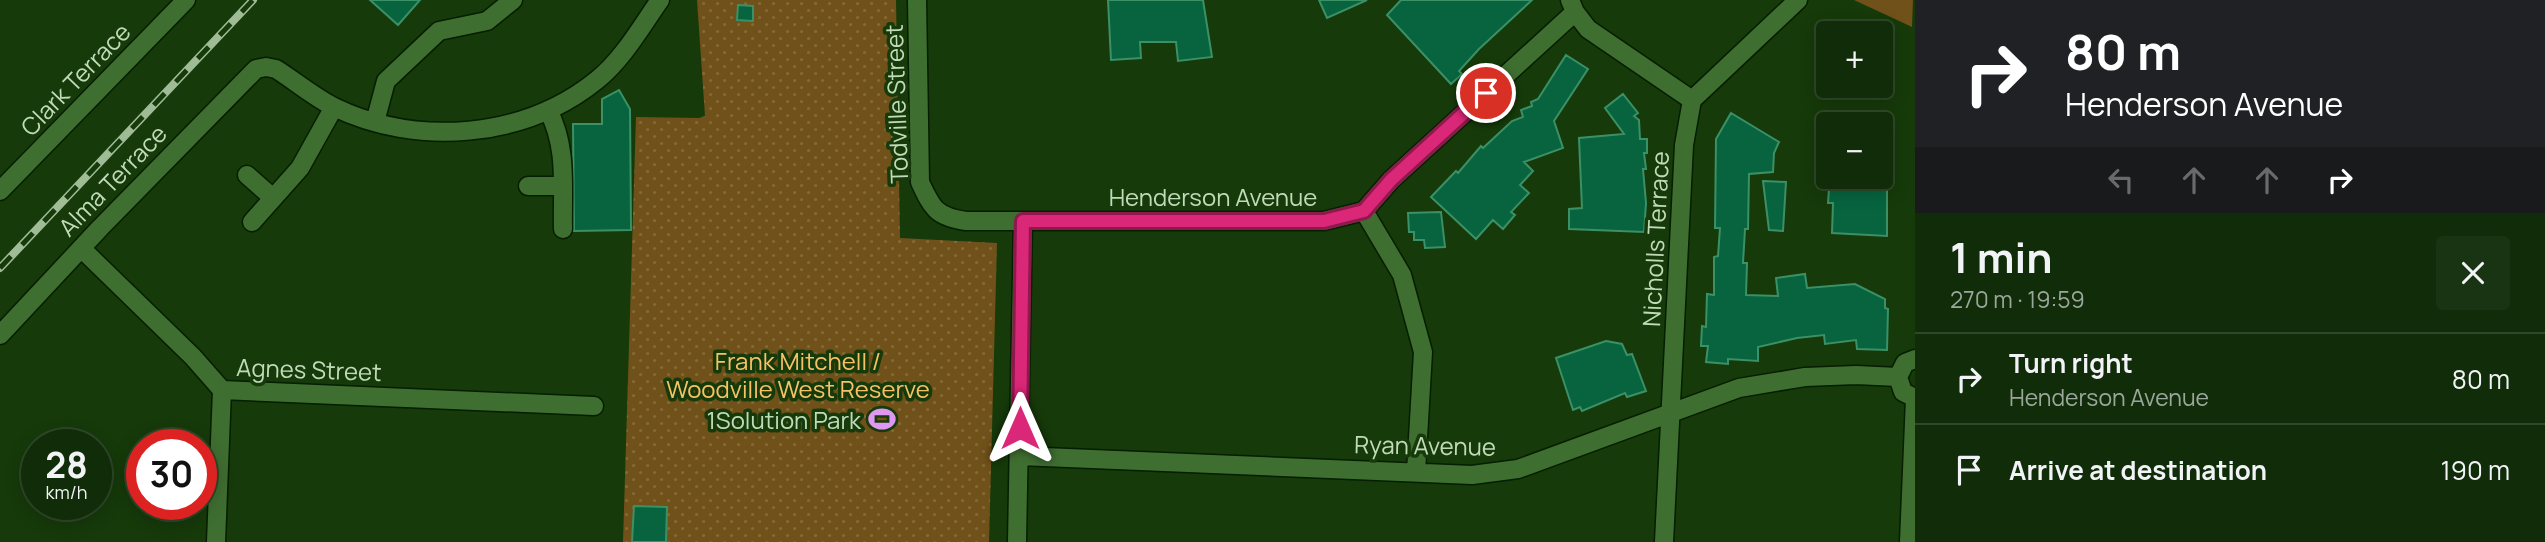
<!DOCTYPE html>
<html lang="en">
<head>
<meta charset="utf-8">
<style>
	:root { --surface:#102c08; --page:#193412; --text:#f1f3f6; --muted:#9ca79c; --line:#304829 }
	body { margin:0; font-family:Manrope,sans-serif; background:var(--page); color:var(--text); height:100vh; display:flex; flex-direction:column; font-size:26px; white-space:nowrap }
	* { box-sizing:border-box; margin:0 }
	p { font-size:23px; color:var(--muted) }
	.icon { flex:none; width:38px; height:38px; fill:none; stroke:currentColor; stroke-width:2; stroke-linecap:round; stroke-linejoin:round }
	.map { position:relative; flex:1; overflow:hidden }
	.side { display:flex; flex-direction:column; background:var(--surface); width:630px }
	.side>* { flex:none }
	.banner { background:#202124; color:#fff; overflow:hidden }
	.buttons { position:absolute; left:1816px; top:21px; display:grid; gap:14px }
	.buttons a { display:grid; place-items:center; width:77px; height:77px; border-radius:7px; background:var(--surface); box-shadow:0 4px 18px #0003,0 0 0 2px var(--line); font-size:35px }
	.speed { position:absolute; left:21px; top:429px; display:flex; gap:14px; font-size:35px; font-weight:700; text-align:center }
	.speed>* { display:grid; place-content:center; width:91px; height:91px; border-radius:50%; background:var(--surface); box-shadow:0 4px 18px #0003,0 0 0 2px var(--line); line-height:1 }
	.speed small { font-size:18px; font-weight:400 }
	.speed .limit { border:10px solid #d22; background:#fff; color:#111 }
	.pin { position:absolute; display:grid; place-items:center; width:60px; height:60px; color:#fff; margin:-30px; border:4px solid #fff; border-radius:50%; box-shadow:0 2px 7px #0007 }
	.me { position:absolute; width:77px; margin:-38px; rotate:0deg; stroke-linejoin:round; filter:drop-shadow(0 0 5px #0008) }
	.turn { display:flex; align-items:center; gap:24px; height:147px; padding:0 35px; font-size:32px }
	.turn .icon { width:91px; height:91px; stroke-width:2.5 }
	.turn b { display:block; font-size:49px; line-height:60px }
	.lanes { display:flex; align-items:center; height:66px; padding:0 35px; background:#0003; justify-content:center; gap:35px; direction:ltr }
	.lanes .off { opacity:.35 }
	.round { display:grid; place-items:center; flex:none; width:74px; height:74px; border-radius:7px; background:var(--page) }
	.summary { display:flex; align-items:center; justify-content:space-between; height:119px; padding:0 35px }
	h1 { font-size:42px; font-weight:700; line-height:52px }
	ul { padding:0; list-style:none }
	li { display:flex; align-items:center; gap:21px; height:91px; padding:0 35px; border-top:2px solid var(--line) }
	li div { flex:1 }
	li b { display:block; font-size:26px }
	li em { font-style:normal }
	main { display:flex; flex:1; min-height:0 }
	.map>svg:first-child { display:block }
</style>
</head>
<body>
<main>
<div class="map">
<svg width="1915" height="542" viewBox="0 0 1915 542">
	<defs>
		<pattern id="park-dots" width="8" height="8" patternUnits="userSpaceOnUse" patternTransform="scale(1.75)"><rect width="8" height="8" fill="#705119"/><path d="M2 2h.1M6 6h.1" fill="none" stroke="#836938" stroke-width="1.8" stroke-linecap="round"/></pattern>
	</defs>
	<rect width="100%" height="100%" fill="#163a0a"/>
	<!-- green -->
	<path fill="#705119" d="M 1854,0 L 1913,0 L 1912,27 Z"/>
	<!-- park -->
	<path fill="url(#park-dots)" d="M 697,0 L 896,0 L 900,238 L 997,243 L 989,542 L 623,542 L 636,117 L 699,118 L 705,116 Z"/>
	<!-- building -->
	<path fill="#07643f" stroke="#3b9066" stroke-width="2" d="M 370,0 L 420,0 L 398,25 Z
		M 1108,0 L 1203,0 L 1212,57 L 1178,61 L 1176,42 L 1140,42 L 1141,58 L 1111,60 Z
		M 1319,0 L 1367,0 L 1327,18 Z
		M 1401,0 L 1532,0 L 1479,49 L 1459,71 L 1462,74 L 1451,84 L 1387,15 Z
		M 738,5 L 753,6 L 753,21 L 737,20 Z
		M 1566,55 L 1588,69 L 1554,121 L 1563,148 L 1524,162 L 1533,171 L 1520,185 L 1529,193 L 1511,212 L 1515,215 L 1503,229 L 1493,220 L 1476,239 L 1431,197 L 1456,171 L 1458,173 L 1481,146 L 1483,148 L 1512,121 L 1523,117 L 1521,110 L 1532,106 L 1531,102 L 1538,99 Z
		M 619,90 L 630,109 L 631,230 L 574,231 L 573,124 L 602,124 L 602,99 Z
		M 1623,94 L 1638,113 L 1634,116 L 1639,120 L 1640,139 L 1647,139 L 1647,153 L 1644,153 L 1646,169 L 1643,169 L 1646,203 L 1644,232 L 1569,229 L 1569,209 L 1582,208 L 1579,138 L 1624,134 L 1605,108 Z
		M 1731,113 L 1779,142 L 1774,153 L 1773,172 L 1749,174 L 1748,229 L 1745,229 L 1743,263 L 1747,263 L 1746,295 L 1778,296 L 1776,278 L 1805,274 L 1807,288 L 1855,284 L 1885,299 L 1885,308 L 1888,309 L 1887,350 L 1857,349 L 1856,340 L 1825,344 L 1824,335 L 1797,338 L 1758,347 L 1758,361 L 1728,359 L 1728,364 L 1706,362 L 1708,346 L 1701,346 L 1702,326 L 1706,327 L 1707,294 L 1714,295 L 1714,257 L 1718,256 L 1720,228 L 1715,228 L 1716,139 Z
		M 1763,181 L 1786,182 L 1783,231 L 1769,230 Z
		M 1866,185 L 1887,186 L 1887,236 L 1832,233 L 1833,203 L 1828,203 L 1829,188 L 1865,189 Z
		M 1441,212 L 1445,247 L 1425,248 L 1424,240 L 1414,240 L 1414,232 L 1409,232 L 1408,213 Z
		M 1606,341 L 1622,344 L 1627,355 L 1632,354 L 1646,391 L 1627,397 L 1625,393 L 1582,411 L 1580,407 L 1573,410 L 1556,358 Z
		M 634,506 L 667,507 L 666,542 L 632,542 Z"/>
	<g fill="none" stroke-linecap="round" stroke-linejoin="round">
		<defs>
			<path id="street" d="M 917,0 L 920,182 C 932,208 936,217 966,221 L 1324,221 L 1364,211 L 1391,180 L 1575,12
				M 1570,0 L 1575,12 L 1588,29 L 1692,100 L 1684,145 L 1664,542
				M 1692,100 L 1798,0
				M 548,110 C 568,148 562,187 563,229
				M 375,122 L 386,81 L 439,31 L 487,21 L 513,0
				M 247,175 L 273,198
				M 528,186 L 563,186
				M 1364,211 L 1402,275 L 1423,352 L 1416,472
				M 252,222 L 300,168 L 334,107
				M 81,248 L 193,357 L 222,390
				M 0,335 L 100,228 L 256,69 L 266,67 L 276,69 C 295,81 314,97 334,107 C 417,147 524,139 597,80 C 623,59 641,27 660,0
				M 1915,359 L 1905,363 L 1898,377 L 1903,392 L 1915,398
				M 222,390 L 594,406
				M 1020,456 L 1472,475 L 1518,469 L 1739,388 L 1805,377 L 1856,375 L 1898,377
				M 216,542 L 222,390
				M 1017,542 L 1023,221
				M 1909,542 L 1915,399"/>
			<path id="secondary" d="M 0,191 L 186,0"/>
		</defs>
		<!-- street casing -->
		<use href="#street" stroke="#061e01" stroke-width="21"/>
		<!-- secondary casing -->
		<use href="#secondary" stroke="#061e01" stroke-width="21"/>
		<!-- street -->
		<use href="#street" stroke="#3f6e31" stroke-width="18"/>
		<!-- secondary -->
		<use href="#secondary" stroke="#3f6e31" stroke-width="18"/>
		<defs>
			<path id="rail" d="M 0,268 L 253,0"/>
		</defs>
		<!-- rail casing -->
		<use href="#rail" stroke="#a0bc97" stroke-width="8"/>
		<!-- rail -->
		<use href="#rail" stroke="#163a0a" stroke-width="5" stroke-dasharray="16" stroke-linecap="butt"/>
	</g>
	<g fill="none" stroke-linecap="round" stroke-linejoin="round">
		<defs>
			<path id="route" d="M 1020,428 L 1023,221 L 1324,221 L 1364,211 L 1391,180 L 1486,93"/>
		</defs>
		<!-- route casing -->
		<use href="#route" stroke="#8e194d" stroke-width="18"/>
		<!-- route -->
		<use href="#route" stroke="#db2777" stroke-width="12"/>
	</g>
	<!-- icons -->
	<defs>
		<symbol id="stadium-bare" viewBox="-9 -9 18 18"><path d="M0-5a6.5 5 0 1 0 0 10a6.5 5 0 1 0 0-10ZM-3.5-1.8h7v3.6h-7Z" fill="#df98f1" stroke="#163a0a" stroke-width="2.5" paint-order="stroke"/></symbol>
	</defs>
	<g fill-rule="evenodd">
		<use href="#stadium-bare" x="863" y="400" width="38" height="38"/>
	</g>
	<g text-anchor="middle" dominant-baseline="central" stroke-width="7" stroke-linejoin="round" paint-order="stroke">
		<!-- street labels -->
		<g font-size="24" fill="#c1dbb9" stroke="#163a0a">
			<text transform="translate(75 79) rotate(-46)">Clark Terrace</text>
			<text transform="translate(896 104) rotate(-92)">Todville Street</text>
			<text transform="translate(112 180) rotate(-46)">Alma Terrace</text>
			<text x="1213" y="196">Henderson Avenue</text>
			<text transform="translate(1655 239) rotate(-87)">Nicholls Terrace</text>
			<text transform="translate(309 369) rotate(2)">Agnes Street</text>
			<text transform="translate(1425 445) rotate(1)">Ryan Avenue</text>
		</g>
		<!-- park labels -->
		<g font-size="24" fill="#f6c167" stroke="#163a0a">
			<text x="798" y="360">Frank Mitchell /<tspan x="798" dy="28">Woodville West Reserve</tspan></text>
		</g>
		<!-- poi labels -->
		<g font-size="24" fill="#c1dbb9" stroke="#163a0a" text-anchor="end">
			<text x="861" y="419">1Solution Park</text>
		</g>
	</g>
</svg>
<div class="buttons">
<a>+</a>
<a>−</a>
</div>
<div class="speed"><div>28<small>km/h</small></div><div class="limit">30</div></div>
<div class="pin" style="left:1486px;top:93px;background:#d93025"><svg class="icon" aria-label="arrive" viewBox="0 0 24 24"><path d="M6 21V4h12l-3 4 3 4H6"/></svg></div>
<svg class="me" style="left:1020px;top:428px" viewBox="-20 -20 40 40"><path d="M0-17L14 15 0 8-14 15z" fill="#db2777" stroke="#fff" stroke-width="4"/></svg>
</div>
<section class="side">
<div class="banner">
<div class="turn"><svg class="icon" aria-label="right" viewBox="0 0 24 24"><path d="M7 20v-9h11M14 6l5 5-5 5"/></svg><div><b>80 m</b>Henderson Avenue</div></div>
<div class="lanes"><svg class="icon off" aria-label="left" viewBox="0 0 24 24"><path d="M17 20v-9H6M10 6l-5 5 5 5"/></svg><svg class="icon off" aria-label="ahead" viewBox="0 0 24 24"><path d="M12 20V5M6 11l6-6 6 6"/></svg><svg class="icon off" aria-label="ahead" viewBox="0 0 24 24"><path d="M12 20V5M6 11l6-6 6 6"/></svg><svg class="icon" aria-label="right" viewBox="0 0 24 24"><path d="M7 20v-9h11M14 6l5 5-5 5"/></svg></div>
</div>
<div class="summary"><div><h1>1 min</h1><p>270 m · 19:59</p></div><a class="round"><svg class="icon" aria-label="close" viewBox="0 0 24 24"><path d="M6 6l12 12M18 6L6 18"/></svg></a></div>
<ul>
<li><svg class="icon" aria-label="right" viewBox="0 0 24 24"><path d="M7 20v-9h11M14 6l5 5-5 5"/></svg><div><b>Turn right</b><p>Henderson Avenue</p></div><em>80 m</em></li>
<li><svg class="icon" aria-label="arrive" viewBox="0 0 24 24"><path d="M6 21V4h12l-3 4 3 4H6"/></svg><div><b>Arrive at destination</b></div><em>190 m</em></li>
</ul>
</section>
</main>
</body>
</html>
